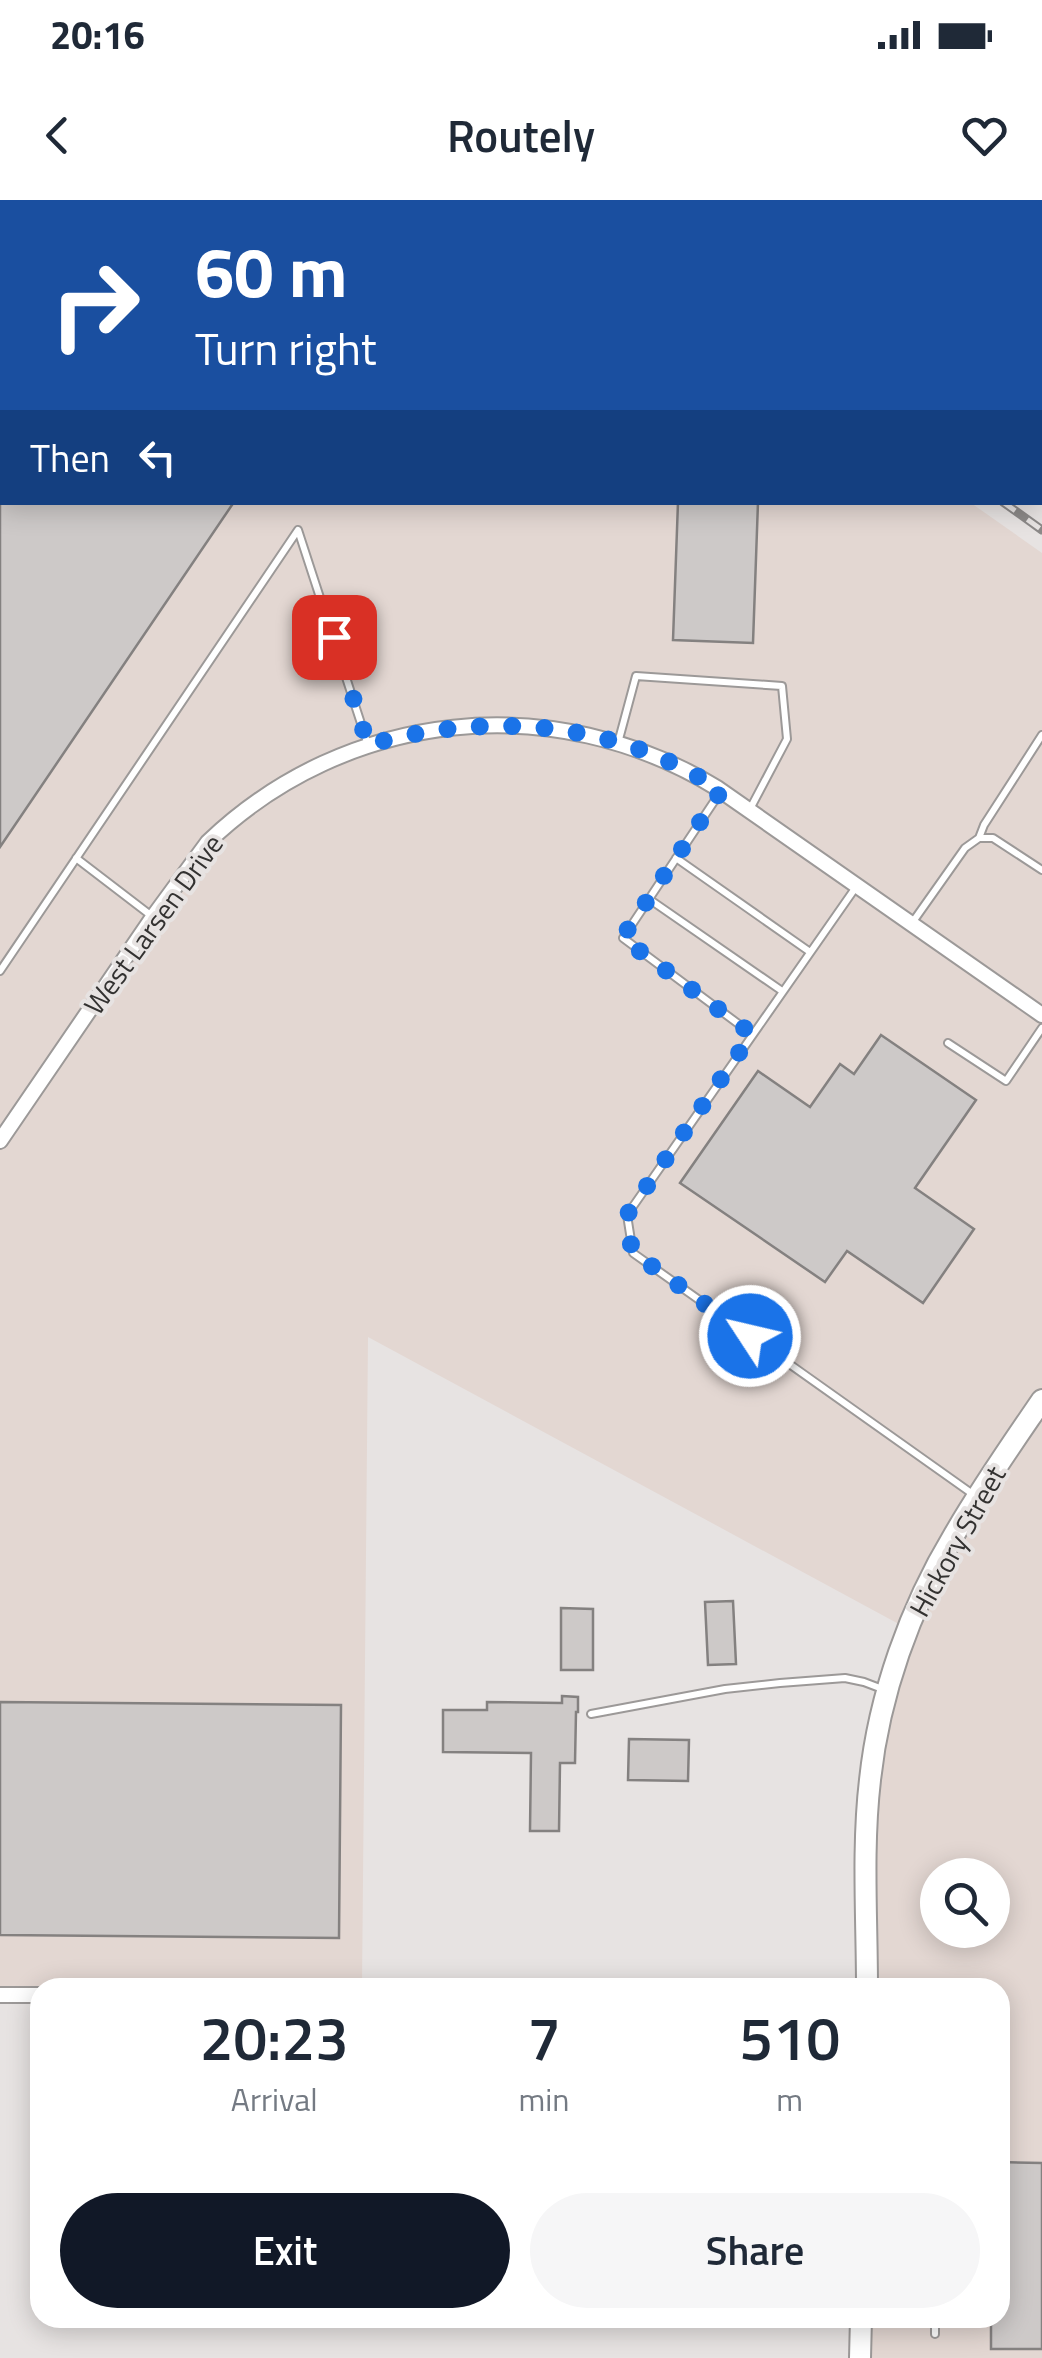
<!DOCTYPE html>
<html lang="en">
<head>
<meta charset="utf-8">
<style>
	:root { --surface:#fff; --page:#f6f6f7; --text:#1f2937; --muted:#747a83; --accent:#111827 }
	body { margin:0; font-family:"Titillium Web",sans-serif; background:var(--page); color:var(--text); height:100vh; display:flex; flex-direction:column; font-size:38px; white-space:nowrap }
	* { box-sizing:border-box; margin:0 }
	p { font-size:32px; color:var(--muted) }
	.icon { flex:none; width:55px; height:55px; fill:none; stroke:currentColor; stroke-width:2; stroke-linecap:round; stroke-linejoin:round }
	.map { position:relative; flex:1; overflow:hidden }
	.details { position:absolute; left:30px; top:1778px; width:980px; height:350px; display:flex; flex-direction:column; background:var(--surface); border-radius:30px; box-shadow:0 5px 25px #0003 }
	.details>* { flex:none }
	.top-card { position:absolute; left:0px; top:0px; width:1042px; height:305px; box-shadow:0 5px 25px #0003; background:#1a4fa0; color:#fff; overflow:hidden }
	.controls { position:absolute; left:920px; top:1658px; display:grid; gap:20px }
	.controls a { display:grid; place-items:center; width:90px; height:90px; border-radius:50%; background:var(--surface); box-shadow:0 5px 25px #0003; font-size:50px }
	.pin { position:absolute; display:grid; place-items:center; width:85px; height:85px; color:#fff; margin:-42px; border-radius:20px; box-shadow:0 5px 15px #0006 }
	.me { position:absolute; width:110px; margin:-55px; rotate:305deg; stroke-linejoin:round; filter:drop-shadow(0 0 8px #0008) }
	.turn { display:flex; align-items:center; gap:35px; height:210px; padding:0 30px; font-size:45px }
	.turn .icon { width:130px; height:130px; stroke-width:2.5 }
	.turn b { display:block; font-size:70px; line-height:85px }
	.then { display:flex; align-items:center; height:95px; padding:0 30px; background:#0003; gap:20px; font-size:38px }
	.eta { display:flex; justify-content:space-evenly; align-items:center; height:170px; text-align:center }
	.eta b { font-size:60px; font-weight:600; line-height:70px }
	.action { display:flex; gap:20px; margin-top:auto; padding:20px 30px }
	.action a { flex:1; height:115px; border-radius:60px; background:var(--accent); color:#fff; font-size:40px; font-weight:600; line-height:115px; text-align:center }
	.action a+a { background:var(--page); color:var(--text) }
	.status { display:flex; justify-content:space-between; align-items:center; height:70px; padding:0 50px; background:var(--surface); direction:ltr }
	.status svg { height:28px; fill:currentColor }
	header { display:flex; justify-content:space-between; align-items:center; height:130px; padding:0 30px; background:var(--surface); font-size:45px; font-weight:600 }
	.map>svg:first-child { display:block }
</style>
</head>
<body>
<div class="status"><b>20:16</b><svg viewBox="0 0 49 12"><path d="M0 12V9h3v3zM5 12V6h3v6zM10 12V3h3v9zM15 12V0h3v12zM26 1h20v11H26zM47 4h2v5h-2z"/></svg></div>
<header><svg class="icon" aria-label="back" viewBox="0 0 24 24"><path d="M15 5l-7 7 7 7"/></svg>Routely<svg class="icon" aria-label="heart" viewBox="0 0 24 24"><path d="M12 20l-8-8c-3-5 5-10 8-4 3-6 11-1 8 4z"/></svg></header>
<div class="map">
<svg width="1042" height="2158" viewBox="0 0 1042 2158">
	<rect width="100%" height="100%" fill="#e7e3e2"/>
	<!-- built -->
	<path fill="#e3d7d2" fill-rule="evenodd" d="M 151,0 L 558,0 L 560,2 L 149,2 Z
		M 2,215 L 2,302 L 971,303 L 1042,353 L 1042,2158 L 860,2158 L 861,2118 L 1000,2118 L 1000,1788 L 867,1787 L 867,1615 L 908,1429 L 368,1137 L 362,1787 L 40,1788 L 40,1795 L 0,1795 L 0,219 ZM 938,1675 L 992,1675 L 992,1730 L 938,1730 Z"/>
	<!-- building -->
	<path fill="#cdc9c8" stroke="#848180" stroke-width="2.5" d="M 0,302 L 234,302 L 0,647 Z
		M 678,302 L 758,302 L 753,443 L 673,440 Z
		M 881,835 L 976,900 L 915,988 L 974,1029 L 923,1103 L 847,1051 L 825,1082 L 680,983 L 758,871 L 810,907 L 840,864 L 854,874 Z
		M 733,1401 L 736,1464 L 708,1465 L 705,1402 Z
		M 561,1408 L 593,1409 L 593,1470 L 561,1470 Z
		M 562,1496 L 578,1497 L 578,1512 L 576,1512 L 575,1563 L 560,1563 L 559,1631 L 530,1631 L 531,1553 L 443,1552 L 443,1510 L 487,1510 L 487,1502 L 562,1503 Z
		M 0,1502 L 341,1505 L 339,1738 L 0,1735 Z
		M 629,1539 L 689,1540 L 688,1581 L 628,1580 Z
		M 1000,1962 L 1042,1963 L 1042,2149 L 991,2149 L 991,2118 L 1000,2118 Z"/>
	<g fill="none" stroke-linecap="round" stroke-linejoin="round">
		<defs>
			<path id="lane" d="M 618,543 L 636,476 L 782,486 L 787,539 L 750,609
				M 721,591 L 623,738 L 752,834
				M 979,638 L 984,625 L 1042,535
				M 76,658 L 153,717
				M 676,658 L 810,752
				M 856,687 L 627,1015 L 633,1053 L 974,1295
				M 649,699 L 782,791
				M 912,723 L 965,648 L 979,638 L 993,638 L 1042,670
				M 0,771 L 298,330 L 368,545
				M 948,843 L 1006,881 L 1042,828
				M 591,1514 L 725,1489 L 780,1483 L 845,1478 L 864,1482 L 885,1490
				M 935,2118 L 935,2134"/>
			<path id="street" d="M 0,941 L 153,717 L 208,642 C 347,509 554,488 717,588 L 1042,815
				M 0,1795 L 40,1795"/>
			<path id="secondary" d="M 867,1788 C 867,1719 862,1648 870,1580 C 879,1495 910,1408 954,1335 C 981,1288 1012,1244 1042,1200
				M 860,2158 L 861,2118"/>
		</defs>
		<!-- lane casing -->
		<use href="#lane" stroke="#9c9998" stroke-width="10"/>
		<!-- street casing -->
		<use href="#street" stroke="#9c9998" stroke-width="18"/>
		<!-- secondary casing -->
		<use href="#secondary" stroke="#9c9998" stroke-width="24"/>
		<!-- path -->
		<path stroke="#a3a09f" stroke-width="2.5" stroke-dasharray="8 8" stroke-linecap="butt" d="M 110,2 L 112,0
			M 0,162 L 2,158"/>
		<!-- lane -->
		<use href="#lane" stroke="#fff" stroke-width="6"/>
		<!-- street -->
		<use href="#street" stroke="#fff" stroke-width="14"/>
		<!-- secondary -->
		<use href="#secondary" stroke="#fff" stroke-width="20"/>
		<defs>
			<path id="rail" d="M 596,0 L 598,2
				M 170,2 L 172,0
				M 0,255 L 2,251
				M 0,275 L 2,272
				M 1003,302 L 1042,330"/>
		</defs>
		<!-- rail casing -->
		<use href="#rail" stroke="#8c8988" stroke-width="9"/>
		<!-- rail -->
		<use href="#rail" stroke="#e7e3e2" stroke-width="5" stroke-dasharray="15" stroke-linecap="butt"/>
	</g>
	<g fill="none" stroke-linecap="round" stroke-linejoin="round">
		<!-- route -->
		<path stroke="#1a73e8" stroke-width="18" stroke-dasharray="0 32.4" d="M 334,437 L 368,545 C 487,511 617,520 721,591 L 622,738 L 752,834 L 627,1015 L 632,1052 L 750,1136"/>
	</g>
	<g text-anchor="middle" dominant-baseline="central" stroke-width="8" stroke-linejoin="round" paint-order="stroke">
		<!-- street labels -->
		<g font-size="28" fill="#333231" stroke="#e7e3e2">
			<text transform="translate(153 724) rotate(-54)">West Larsen Drive</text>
			<text transform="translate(957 1341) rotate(-61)">Hickory Street</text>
		</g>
	</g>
</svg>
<div class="controls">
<a><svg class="icon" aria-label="search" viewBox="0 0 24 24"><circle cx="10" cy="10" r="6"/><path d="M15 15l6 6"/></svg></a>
</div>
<div class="pin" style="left:334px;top:437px;background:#d93025"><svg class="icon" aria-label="arrive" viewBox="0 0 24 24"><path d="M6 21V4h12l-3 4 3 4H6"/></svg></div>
<svg class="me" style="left:750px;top:1136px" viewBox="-20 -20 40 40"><circle r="17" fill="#1a73e8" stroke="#fff" stroke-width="3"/><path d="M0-11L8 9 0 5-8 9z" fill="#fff"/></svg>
<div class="top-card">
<div class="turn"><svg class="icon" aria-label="right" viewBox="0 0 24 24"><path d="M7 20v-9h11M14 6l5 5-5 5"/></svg><div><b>60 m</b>Turn right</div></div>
<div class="then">Then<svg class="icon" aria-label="left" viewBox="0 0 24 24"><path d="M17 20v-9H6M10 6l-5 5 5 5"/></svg></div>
</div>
<section class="details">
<div class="eta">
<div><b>20:23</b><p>Arrival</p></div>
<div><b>7</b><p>min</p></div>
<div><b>510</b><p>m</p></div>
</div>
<div class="action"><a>Exit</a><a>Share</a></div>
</section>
</div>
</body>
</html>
